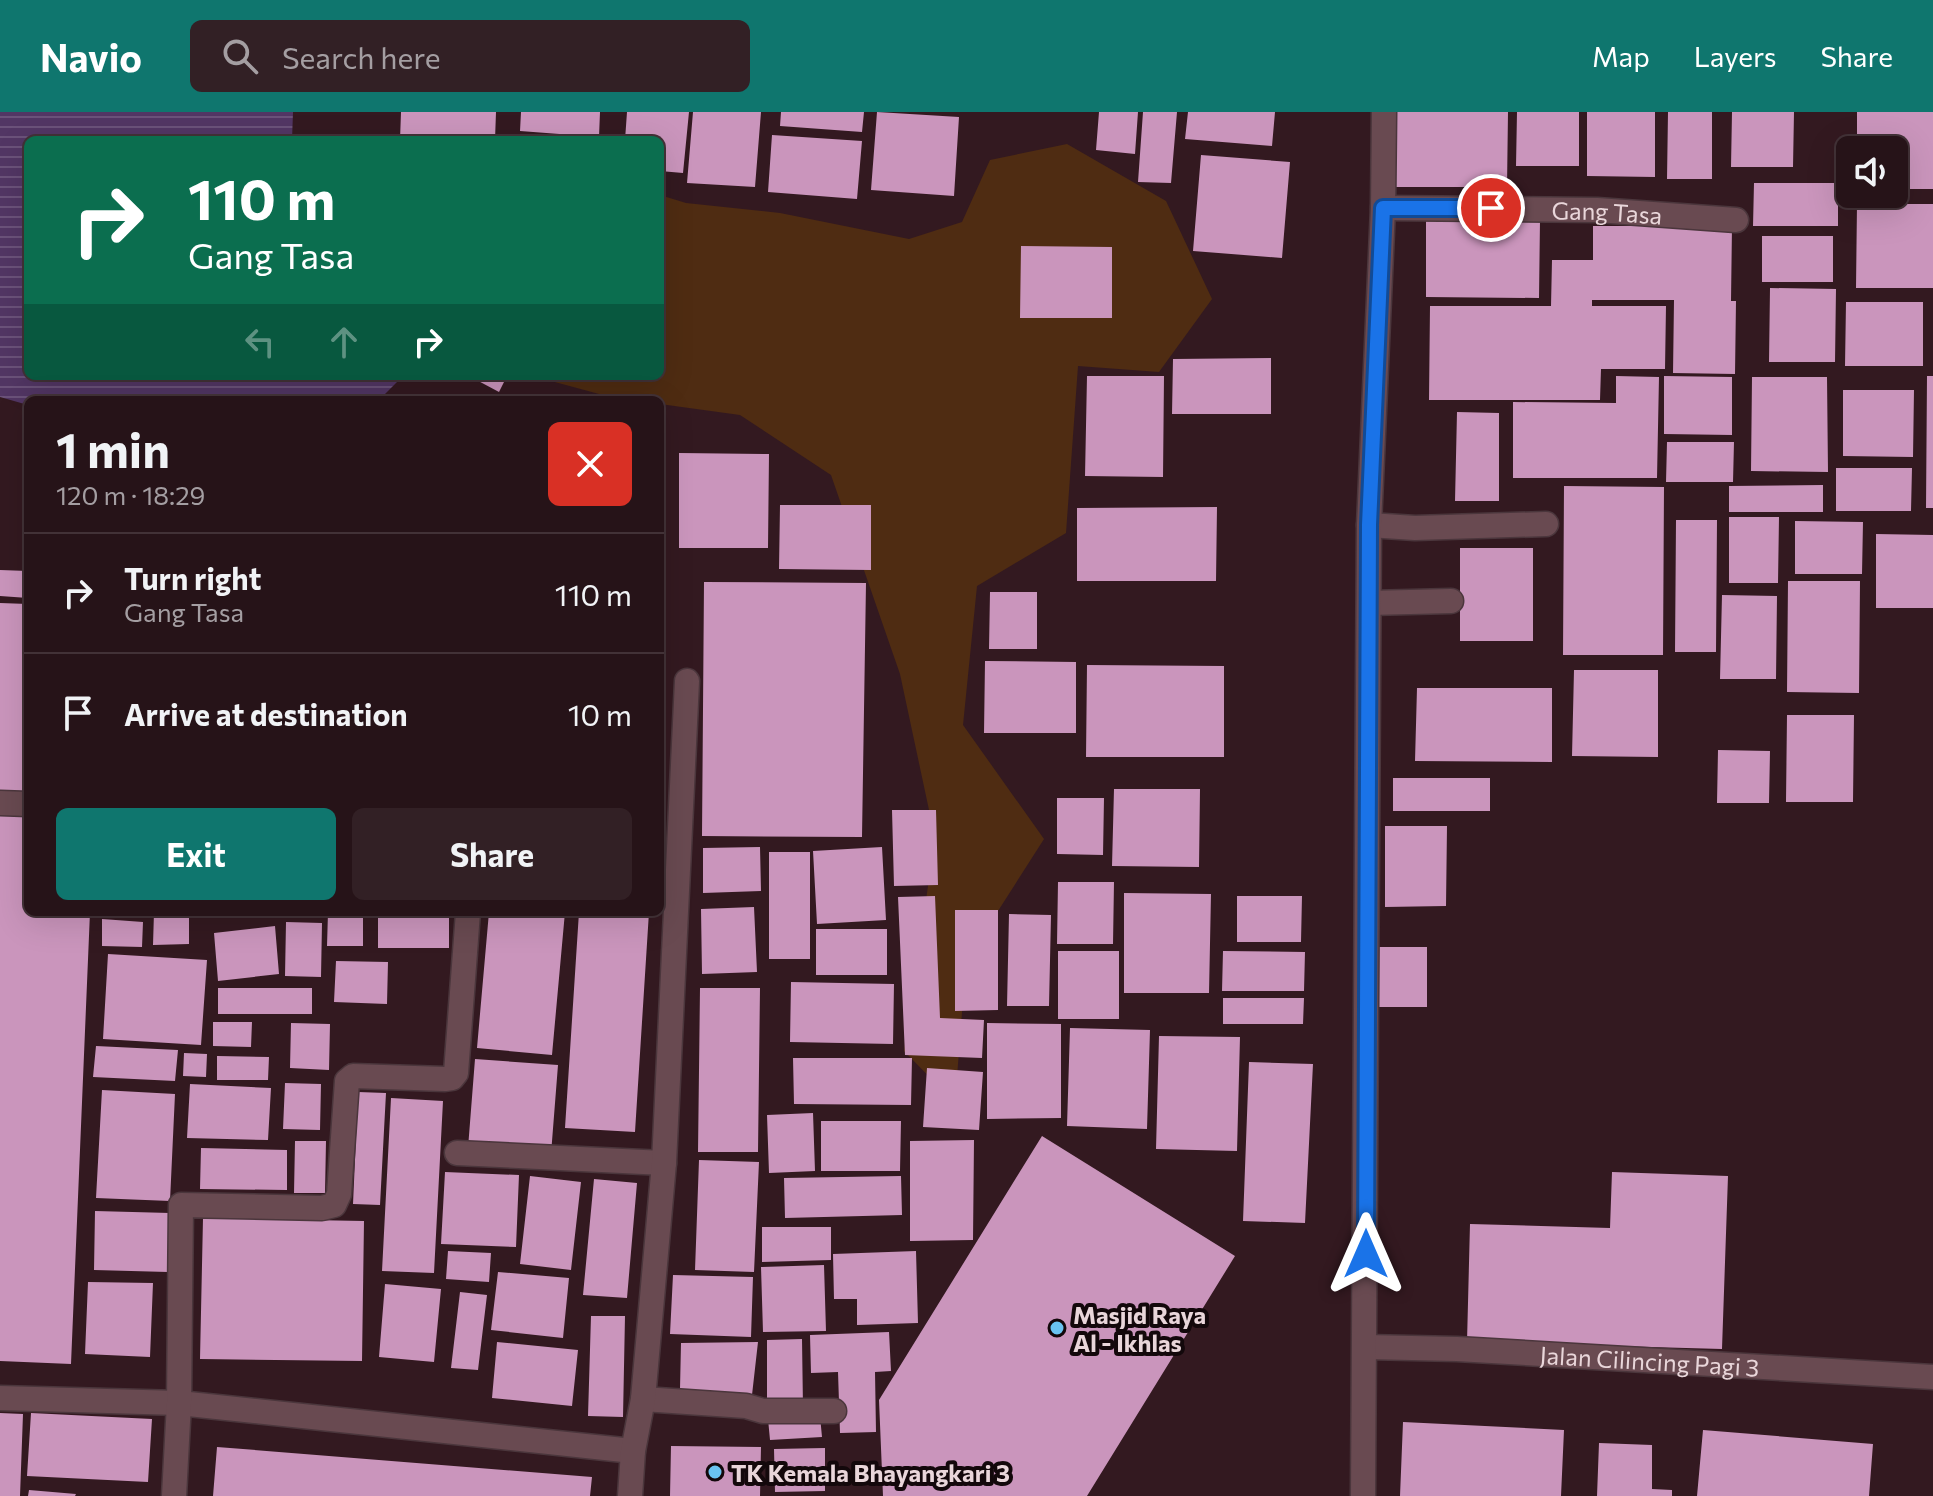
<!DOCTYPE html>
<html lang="en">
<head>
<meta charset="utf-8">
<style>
	:root { --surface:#261318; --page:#322025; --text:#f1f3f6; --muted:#a49ea2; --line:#423237; --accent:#0f766e }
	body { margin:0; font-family:Commissioner,sans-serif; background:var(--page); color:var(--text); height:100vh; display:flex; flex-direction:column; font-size:30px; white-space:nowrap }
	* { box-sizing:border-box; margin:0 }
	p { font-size:26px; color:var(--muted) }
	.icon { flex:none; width:44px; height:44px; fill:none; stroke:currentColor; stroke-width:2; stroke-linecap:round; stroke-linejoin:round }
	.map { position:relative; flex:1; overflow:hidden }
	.drawer { position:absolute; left:24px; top:284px; width:640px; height:520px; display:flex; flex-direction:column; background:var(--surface); border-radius:12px; box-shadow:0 8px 32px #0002,0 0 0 2px var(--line) }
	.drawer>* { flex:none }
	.hud { position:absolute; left:24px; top:24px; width:640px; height:244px; border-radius:12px; box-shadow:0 8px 32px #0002,0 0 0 2px var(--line); background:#0b6e4f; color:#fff; overflow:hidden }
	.controls { position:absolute; left:1836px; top:24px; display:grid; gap:16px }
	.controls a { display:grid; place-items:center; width:72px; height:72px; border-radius:12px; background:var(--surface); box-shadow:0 8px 32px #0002,0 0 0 2px var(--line); font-size:40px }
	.pin { position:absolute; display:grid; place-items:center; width:68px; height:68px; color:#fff; margin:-34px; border:4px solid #fff; border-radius:50%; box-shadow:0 2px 8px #0007 }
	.me { position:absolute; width:88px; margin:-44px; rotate:0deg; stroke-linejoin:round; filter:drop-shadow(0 0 6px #0008) }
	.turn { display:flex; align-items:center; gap:28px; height:168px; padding:0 32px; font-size:36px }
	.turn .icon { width:104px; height:104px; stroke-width:2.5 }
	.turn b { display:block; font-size:56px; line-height:68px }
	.lanes { display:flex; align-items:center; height:76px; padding:0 32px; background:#0003; justify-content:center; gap:40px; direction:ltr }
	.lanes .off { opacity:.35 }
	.round { display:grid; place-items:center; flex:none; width:84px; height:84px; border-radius:12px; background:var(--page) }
	.headline { display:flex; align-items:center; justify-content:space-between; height:136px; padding:0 32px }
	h1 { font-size:48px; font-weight:700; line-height:60px }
	.primary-button { display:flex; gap:16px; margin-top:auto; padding:16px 32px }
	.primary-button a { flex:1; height:92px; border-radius:12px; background:var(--accent); color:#fff; font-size:32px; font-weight:700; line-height:92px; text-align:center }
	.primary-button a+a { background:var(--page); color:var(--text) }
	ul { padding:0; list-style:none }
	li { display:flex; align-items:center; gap:24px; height:120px; padding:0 32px; border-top:2px solid var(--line) }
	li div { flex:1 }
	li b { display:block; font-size:30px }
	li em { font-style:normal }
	header { display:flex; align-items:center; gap:48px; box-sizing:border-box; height:112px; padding:0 40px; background:var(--accent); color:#fff }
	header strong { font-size:38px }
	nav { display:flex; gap:44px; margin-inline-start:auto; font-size:28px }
	.search { width:560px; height:72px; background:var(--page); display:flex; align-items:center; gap:20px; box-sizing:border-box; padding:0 28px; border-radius:12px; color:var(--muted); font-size:30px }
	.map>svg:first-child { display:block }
</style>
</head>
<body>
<header>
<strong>Navio</strong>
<div class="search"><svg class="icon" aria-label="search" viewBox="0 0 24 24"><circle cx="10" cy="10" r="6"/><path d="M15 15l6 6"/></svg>Search here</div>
<nav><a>Map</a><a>Layers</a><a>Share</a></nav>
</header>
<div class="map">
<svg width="1933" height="1384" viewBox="0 0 1933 1384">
	<defs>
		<pattern id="water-rules" width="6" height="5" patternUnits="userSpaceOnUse" patternTransform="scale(2)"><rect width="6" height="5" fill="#523664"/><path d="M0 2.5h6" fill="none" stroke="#6b527a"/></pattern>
	</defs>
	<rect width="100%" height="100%" fill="#331920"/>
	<!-- grass -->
	<path fill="#4f2c12" d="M 1067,32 L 1166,89 L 1212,187 L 1159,260 L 1078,254 L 1066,421 L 977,474 L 963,613 L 1044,727 L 966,849 L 955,991 L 904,939 L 935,726 L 900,562 L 831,363 L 740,303 L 660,292 L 660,288 L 614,286 L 551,269 L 552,264 L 660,264 L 660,83 L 686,91 L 780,101 L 909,127 L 962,110 L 990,48 Z"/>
	<!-- water -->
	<path fill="url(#water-rules)" d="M 0,0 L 293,0 L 292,28 L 28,28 L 28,264 L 403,264 L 379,288 L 28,288 L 28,293 L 0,285 Z"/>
	<!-- building -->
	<path fill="#ca95bc" d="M 401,0 L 496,0 L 495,28 L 400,28 Z
		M 521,0 L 600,0 L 599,25 L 520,19 Z
		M 627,0 L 689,0 L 683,61 L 660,59 L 660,28 L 625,28 Z
		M 693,0 L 761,0 L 755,75 L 687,71 Z
		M 781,0 L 864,0 L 862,20 L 780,14 Z
		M 877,0 L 959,5 L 954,84 L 871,78 Z
		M 1099,0 L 1138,0 L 1135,42 L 1096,38 Z
		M 1143,0 L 1177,0 L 1171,71 L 1138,70 Z
		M 1188,0 L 1275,0 L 1272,34 L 1185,27 Z
		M 1388,0 L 1508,0 L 1507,75 L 1388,75 Z
		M 1517,0 L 1579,0 L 1579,54 L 1516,54 Z
		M 1587,0 L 1655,0 L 1655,65 L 1587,64 Z
		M 1668,0 L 1712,0 L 1712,67 L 1667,67 Z
		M 1732,0 L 1794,0 L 1793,55 L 1731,55 Z
		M 1857,0 L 1933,0 L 1933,77 L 1894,77 L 1894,38 L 1857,38 Z
		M 772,23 L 862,29 L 857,87 L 768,80 Z
		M 1201,43 L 1290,50 L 1282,146 L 1193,139 Z
		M 1754,71 L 1838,71 L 1838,114 L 1753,114 Z
		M 1857,92 L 1933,92 L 1933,176 L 1856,176 Z
		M 1426,107 L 1540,108 L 1539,186 L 1426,185 Z
		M 1593,114 L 1732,114 L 1731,189 L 1736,189 L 1735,262 L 1673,261 L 1674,188 L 1592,188 L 1592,194 L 1666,194 L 1665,257 L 1601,257 L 1600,288 L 1429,288 L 1430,194 L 1551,194 L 1552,148 L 1593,148 Z
		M 1762,124 L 1833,124 L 1833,170 L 1762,170 Z
		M 1021,134 L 1112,135 L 1112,206 L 1020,206 Z
		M 1770,176 L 1836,177 L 1835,250 L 1769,250 Z
		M 1846,190 L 1923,190 L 1923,254 L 1845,254 Z
		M 1271,246 L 1271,302 L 1172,302 L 1173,247 Z
		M 469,264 L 507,264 L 499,280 Z
		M 1087,264 L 1164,264 L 1163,365 L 1085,364 Z
		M 1616,264 L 1659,265 L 1657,366 L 1513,366 L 1513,290 L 1616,291 Z
		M 1664,264 L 1732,265 L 1732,323 L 1664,322 Z
		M 1927,264 L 1933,264 L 1933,396 L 1926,396 Z
		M 1752,265 L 1827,265 L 1828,360 L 1751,359 Z
		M 1843,278 L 1914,278 L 1913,345 L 1843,344 Z
		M 1457,300 L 1499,301 L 1499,389 L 1455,389 Z
		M 1667,330 L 1734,330 L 1733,370 L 1666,370 Z
		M 679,341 L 769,342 L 768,436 L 679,436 Z
		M 1836,356 L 1912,356 L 1911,399 L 1836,399 Z
		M 1823,373 L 1823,400 L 1729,400 L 1729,374 Z
		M 1564,374 L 1664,375 L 1663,543 L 1563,543 Z
		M 780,393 L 871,393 L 871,458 L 779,457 Z
		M 1217,395 L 1216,469 L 1077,469 L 1077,396 Z
		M 1729,405 L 1779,405 L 1778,471 L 1729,471 Z
		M 1676,408 L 1717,408 L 1716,540 L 1675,540 Z
		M 1795,409 L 1863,410 L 1862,462 L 1795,462 Z
		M 1876,422 L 1933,423 L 1933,496 L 1876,496 Z
		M 1460,436 L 1533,436 L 1533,529 L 1460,529 Z
		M 660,454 L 664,454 L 663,549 L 660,549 Z
		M 0,458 L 28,459 L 28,486 L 0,484 Z
		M 1788,469 L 1860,469 L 1859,581 L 1787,580 Z
		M 704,470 L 866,471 L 862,725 L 702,724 Z
		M 990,480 L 1037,480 L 1037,537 L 989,537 Z
		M 1722,483 L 1777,484 L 1776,567 L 1720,567 Z
		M 0,491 L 28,492 L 28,681 L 0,679 Z
		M 985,549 L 1076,550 L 1076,621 L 984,621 Z
		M 1087,553 L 1224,554 L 1224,645 L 1086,645 Z
		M 1574,558 L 1658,558 L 1658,645 L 1572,644 Z
		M 1417,576 L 1552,576 L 1552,650 L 1415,649 Z
		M 1787,603 L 1854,603 L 1853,690 L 1786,690 Z
		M 1718,638 L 1770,639 L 1769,691 L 1717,691 Z
		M 1393,666 L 1490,666 L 1490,699 L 1393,699 Z
		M 1114,677 L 1200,677 L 1199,755 L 1112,754 Z
		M 1057,686 L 1104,686 L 1103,743 L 1057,742 Z
		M 892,698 L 936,698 L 938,773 L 894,774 Z
		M 0,701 L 28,702 L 28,800 L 90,800 L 71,1252 L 0,1249 Z
		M 1385,714 L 1447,714 L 1446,794 L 1385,795 Z
		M 760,735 L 761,779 L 703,781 L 703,736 Z
		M 882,735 L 886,808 L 817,812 L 813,739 Z
		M 769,740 L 810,740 L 810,847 L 769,847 Z
		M 1058,770 L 1114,770 L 1113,832 L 1057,832 Z
		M 1124,781 L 1211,782 L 1209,881 L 1124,881 Z
		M 935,784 L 940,906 L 984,908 L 982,946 L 905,943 L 898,785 Z
		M 1237,784 L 1302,784 L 1301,830 L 1237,830 Z
		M 754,795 L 757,860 L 702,862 L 701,797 Z
		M 955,798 L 998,798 L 998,898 L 955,899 Z
		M 154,800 L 189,800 L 189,832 L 153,833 Z
		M 328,800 L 363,800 L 363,834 L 327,834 Z
		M 378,800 L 449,800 L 449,836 L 378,836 Z
		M 489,800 L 565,800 L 552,943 L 477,936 Z
		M 579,800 L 649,800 L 635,1020 L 565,1016 Z
		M 1009,802 L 1051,803 L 1049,894 L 1007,894 Z
		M 102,807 L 143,810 L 142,835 L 102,834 Z
		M 286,810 L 322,811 L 321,865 L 285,864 Z
		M 275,814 L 279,862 L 218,869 L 214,821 Z
		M 816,817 L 887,817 L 887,863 L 816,863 Z
		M 1378,835 L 1427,835 L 1427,895 L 1377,895 Z
		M 1058,839 L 1119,839 L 1119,907 L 1058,907 Z
		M 1223,839 L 1305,840 L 1304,879 L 1222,879 Z
		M 108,842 L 207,848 L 201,933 L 103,927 Z
		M 336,849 L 388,850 L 387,892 L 334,890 Z
		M 791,870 L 894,872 L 893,932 L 790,930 Z
		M 218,876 L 312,876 L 312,902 L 218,902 Z
		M 700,876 L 760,876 L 758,1040 L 698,1040 Z
		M 1223,886 L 1304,886 L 1303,912 L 1223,912 Z
		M 213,910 L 252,910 L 251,935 L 213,934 Z
		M 291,911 L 330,912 L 329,958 L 290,956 Z
		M 987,911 L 1061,912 L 1061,1006 L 987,1007 Z
		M 1070,916 L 1150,918 L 1147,1017 L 1067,1014 Z
		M 1159,924 L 1240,925 L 1237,1039 L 1156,1037 Z
		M 96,934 L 178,938 L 175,969 L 93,965 Z
		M 184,941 L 207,942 L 206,965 L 183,964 Z
		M 217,944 L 269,945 L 268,968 L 217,968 Z
		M 793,946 L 912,946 L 911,993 L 794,992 Z
		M 475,947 L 558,953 L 551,1042 L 468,1036 Z
		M 1249,950 L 1313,952 L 1305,1111 L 1243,1109 Z
		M 927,956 L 983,960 L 979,1018 L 923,1015 Z
		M 285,971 L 321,972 L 320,1018 L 283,1017 Z
		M 190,972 L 271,976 L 268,1028 L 187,1026 Z
		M 102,978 L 175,982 L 170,1089 L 96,1086 Z
		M 358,980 L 386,981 L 380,1093 L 353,1092 Z
		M 391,986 L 443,989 L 434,1161 L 382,1159 Z
		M 813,1001 L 815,1059 L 769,1061 L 767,1003 Z
		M 821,1009 L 901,1009 L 900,1059 L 821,1059 Z
		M 1042,1024 L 1235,1144 L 1087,1384 L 883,1384 L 879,1288 Z
		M 974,1028 L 973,1128 L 910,1129 L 910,1029 Z
		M 295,1029 L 326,1029 L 325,1081 L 294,1081 Z
		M 201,1036 L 287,1038 L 287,1078 L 200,1077 Z
		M 699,1048 L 759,1050 L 754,1160 L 695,1158 Z
		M 445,1060 L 519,1063 L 516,1135 L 441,1132 Z
		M 1612,1060 L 1728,1064 L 1722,1237 L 1467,1230 L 1470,1112 L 1610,1116 Z
		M 530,1064 L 581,1070 L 571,1158 L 520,1152 Z
		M 901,1064 L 902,1103 L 785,1106 L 784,1066 Z
		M 594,1067 L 637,1071 L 627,1186 L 583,1183 Z
		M 95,1099 L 170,1101 L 168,1160 L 94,1158 Z
		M 203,1106 L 364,1109 L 362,1249 L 200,1247 Z
		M 762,1115 L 831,1115 L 831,1148 L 762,1150 Z
		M 448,1139 L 491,1141 L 489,1170 L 446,1167 Z
		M 916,1139 L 918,1211 L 857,1213 L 857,1187 L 834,1187 L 833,1142 Z
		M 824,1153 L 826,1219 L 763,1220 L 761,1155 Z
		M 498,1160 L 569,1166 L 563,1226 L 491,1218 Z
		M 673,1163 L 753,1165 L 751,1225 L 670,1222 Z
		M 88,1170 L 153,1171 L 150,1245 L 85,1242 Z
		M 385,1172 L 441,1177 L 434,1250 L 379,1245 Z
		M 460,1180 L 487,1183 L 478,1258 L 451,1256 Z
		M 591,1204 L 625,1204 L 623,1305 L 588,1304 Z
		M 889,1220 L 891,1259 L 875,1260 L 876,1320 L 840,1321 L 838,1260 L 811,1261 L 810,1223 Z
		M 802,1227 L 803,1296 L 767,1297 L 767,1228 Z
		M 497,1230 L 578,1238 L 572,1294 L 492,1286 Z
		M 758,1230 L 752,1283 L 680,1277 L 681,1231 Z
		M 0,1301 L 23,1302 L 20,1384 L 0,1384 Z
		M 31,1301 L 152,1307 L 148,1370 L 27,1364 Z
		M 820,1304 L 822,1325 L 770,1328 L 768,1307 Z
		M 1403,1310 L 1564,1318 L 1561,1384 L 1400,1384 Z
		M 1703,1318 L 1873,1332 L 1869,1384 L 1697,1384 Z
		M 1599,1331 L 1652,1333 L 1652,1377 L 1672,1378 L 1672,1384 L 1597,1384 Z
		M 671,1334 L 761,1335 L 760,1384 L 670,1384 Z
		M 217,1335 L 592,1365 L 590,1384 L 213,1384 Z
		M 825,1336 L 825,1379 L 775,1380 L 774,1337 Z
		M 29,1378 L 76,1382 L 75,1384 L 28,1384 Z"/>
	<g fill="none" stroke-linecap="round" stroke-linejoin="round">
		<defs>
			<path id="lane" d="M 1369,491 L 1451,489"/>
			<g id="street">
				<path id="s1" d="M 1383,96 L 1597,98 L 1736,108"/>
				<path d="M 1369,413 L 1415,416 L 1546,412"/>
				<path d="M 0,691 L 28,692"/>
				<path d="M 457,1041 L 664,1051"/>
				<path id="s2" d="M 1366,1235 L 1457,1237 L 1933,1265"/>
				<path d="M 0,1286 L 179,1291 L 633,1339"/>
				<path d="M 643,1287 L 746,1294 L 763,1299 L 834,1299"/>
				<path d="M 174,1384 L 179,1291 L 181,1093 L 322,1096 L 334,1093 L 339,1082 L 347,969 L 353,964 L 445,967 L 452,966 L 456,961 L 468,800"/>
				<path d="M 630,1384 L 633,1339 L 643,1287 L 664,1051 L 687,569"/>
			</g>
			<path id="secondary" d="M 1363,1384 L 1369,413 L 1383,96 L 1384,0"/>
		</defs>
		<!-- lane casing -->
		<use href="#lane" stroke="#4b363c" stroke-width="27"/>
		<!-- street casing -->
		<use href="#street" stroke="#4b363c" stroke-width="27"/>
		<!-- secondary casing -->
		<use href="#secondary" stroke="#4b363c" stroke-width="27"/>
		<!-- lane -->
		<use href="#lane" stroke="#694a51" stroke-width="24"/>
		<!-- street -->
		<use href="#street" stroke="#694a51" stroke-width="24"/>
		<!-- secondary -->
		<use href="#secondary" stroke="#694a51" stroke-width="24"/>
	</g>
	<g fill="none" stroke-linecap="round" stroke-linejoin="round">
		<defs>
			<path id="route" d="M 1366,1142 L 1369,413 L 1383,96 L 1491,96"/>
		</defs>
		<!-- route casing -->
		<use href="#route" stroke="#114b97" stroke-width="20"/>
		<!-- route -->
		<use href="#route" stroke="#1a73e8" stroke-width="14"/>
	</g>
	<!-- markers -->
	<g fill="#6ac3f1" stroke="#13080b" stroke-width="3">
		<circle cx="1057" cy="1216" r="8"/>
		<circle cx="715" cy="1360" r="8"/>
	</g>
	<g text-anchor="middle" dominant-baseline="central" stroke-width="8" stroke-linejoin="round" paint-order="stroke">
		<!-- street labels -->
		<g font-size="24" fill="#e9d6da" stroke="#13080b">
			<text stroke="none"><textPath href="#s1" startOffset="224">Gang Tasa</textPath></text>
			<text stroke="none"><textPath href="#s2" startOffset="284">Jalan Cilincing Pagi 3</textPath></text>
		</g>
		<!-- poi labels -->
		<g font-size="24" font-weight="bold" fill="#e9d6da" stroke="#13080b" text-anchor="start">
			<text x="1073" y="1202">Masjid Raya<tspan x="1073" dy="28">Al - Ikhlas</tspan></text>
			<text x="731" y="1360">TK Kemala Bhayangkari 3</text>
		</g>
	</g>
</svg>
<div class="controls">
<a><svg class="icon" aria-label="sound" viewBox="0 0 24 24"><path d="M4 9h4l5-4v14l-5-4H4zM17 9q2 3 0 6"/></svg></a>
</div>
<div class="pin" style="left:1491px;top:96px;background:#d93025"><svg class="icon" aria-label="arrive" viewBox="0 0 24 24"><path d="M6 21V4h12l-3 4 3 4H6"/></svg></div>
<svg class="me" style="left:1366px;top:1142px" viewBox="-20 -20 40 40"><path d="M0-17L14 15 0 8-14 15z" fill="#1a73e8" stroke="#fff" stroke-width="4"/></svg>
<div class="hud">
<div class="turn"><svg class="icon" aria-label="right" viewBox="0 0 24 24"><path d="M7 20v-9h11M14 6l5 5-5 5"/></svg><div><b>110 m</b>Gang Tasa</div></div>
<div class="lanes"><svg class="icon off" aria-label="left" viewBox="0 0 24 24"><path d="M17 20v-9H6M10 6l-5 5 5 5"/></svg><svg class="icon off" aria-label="ahead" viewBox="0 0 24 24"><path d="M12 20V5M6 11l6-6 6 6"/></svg><svg class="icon" aria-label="right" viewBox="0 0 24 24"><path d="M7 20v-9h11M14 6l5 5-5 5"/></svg></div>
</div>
<section class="drawer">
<div class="headline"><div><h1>1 min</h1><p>120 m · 18:29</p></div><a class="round" style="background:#d93025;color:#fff"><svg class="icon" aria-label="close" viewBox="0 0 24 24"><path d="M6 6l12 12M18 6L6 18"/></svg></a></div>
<ul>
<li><svg class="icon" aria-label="right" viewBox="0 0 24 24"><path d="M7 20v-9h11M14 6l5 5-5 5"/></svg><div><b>Turn right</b><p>Gang Tasa</p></div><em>110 m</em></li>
<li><svg class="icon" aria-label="arrive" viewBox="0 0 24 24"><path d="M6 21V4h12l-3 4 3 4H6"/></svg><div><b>Arrive at destination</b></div><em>10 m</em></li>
</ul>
<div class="primary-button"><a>Exit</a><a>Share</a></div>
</section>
</div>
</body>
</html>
